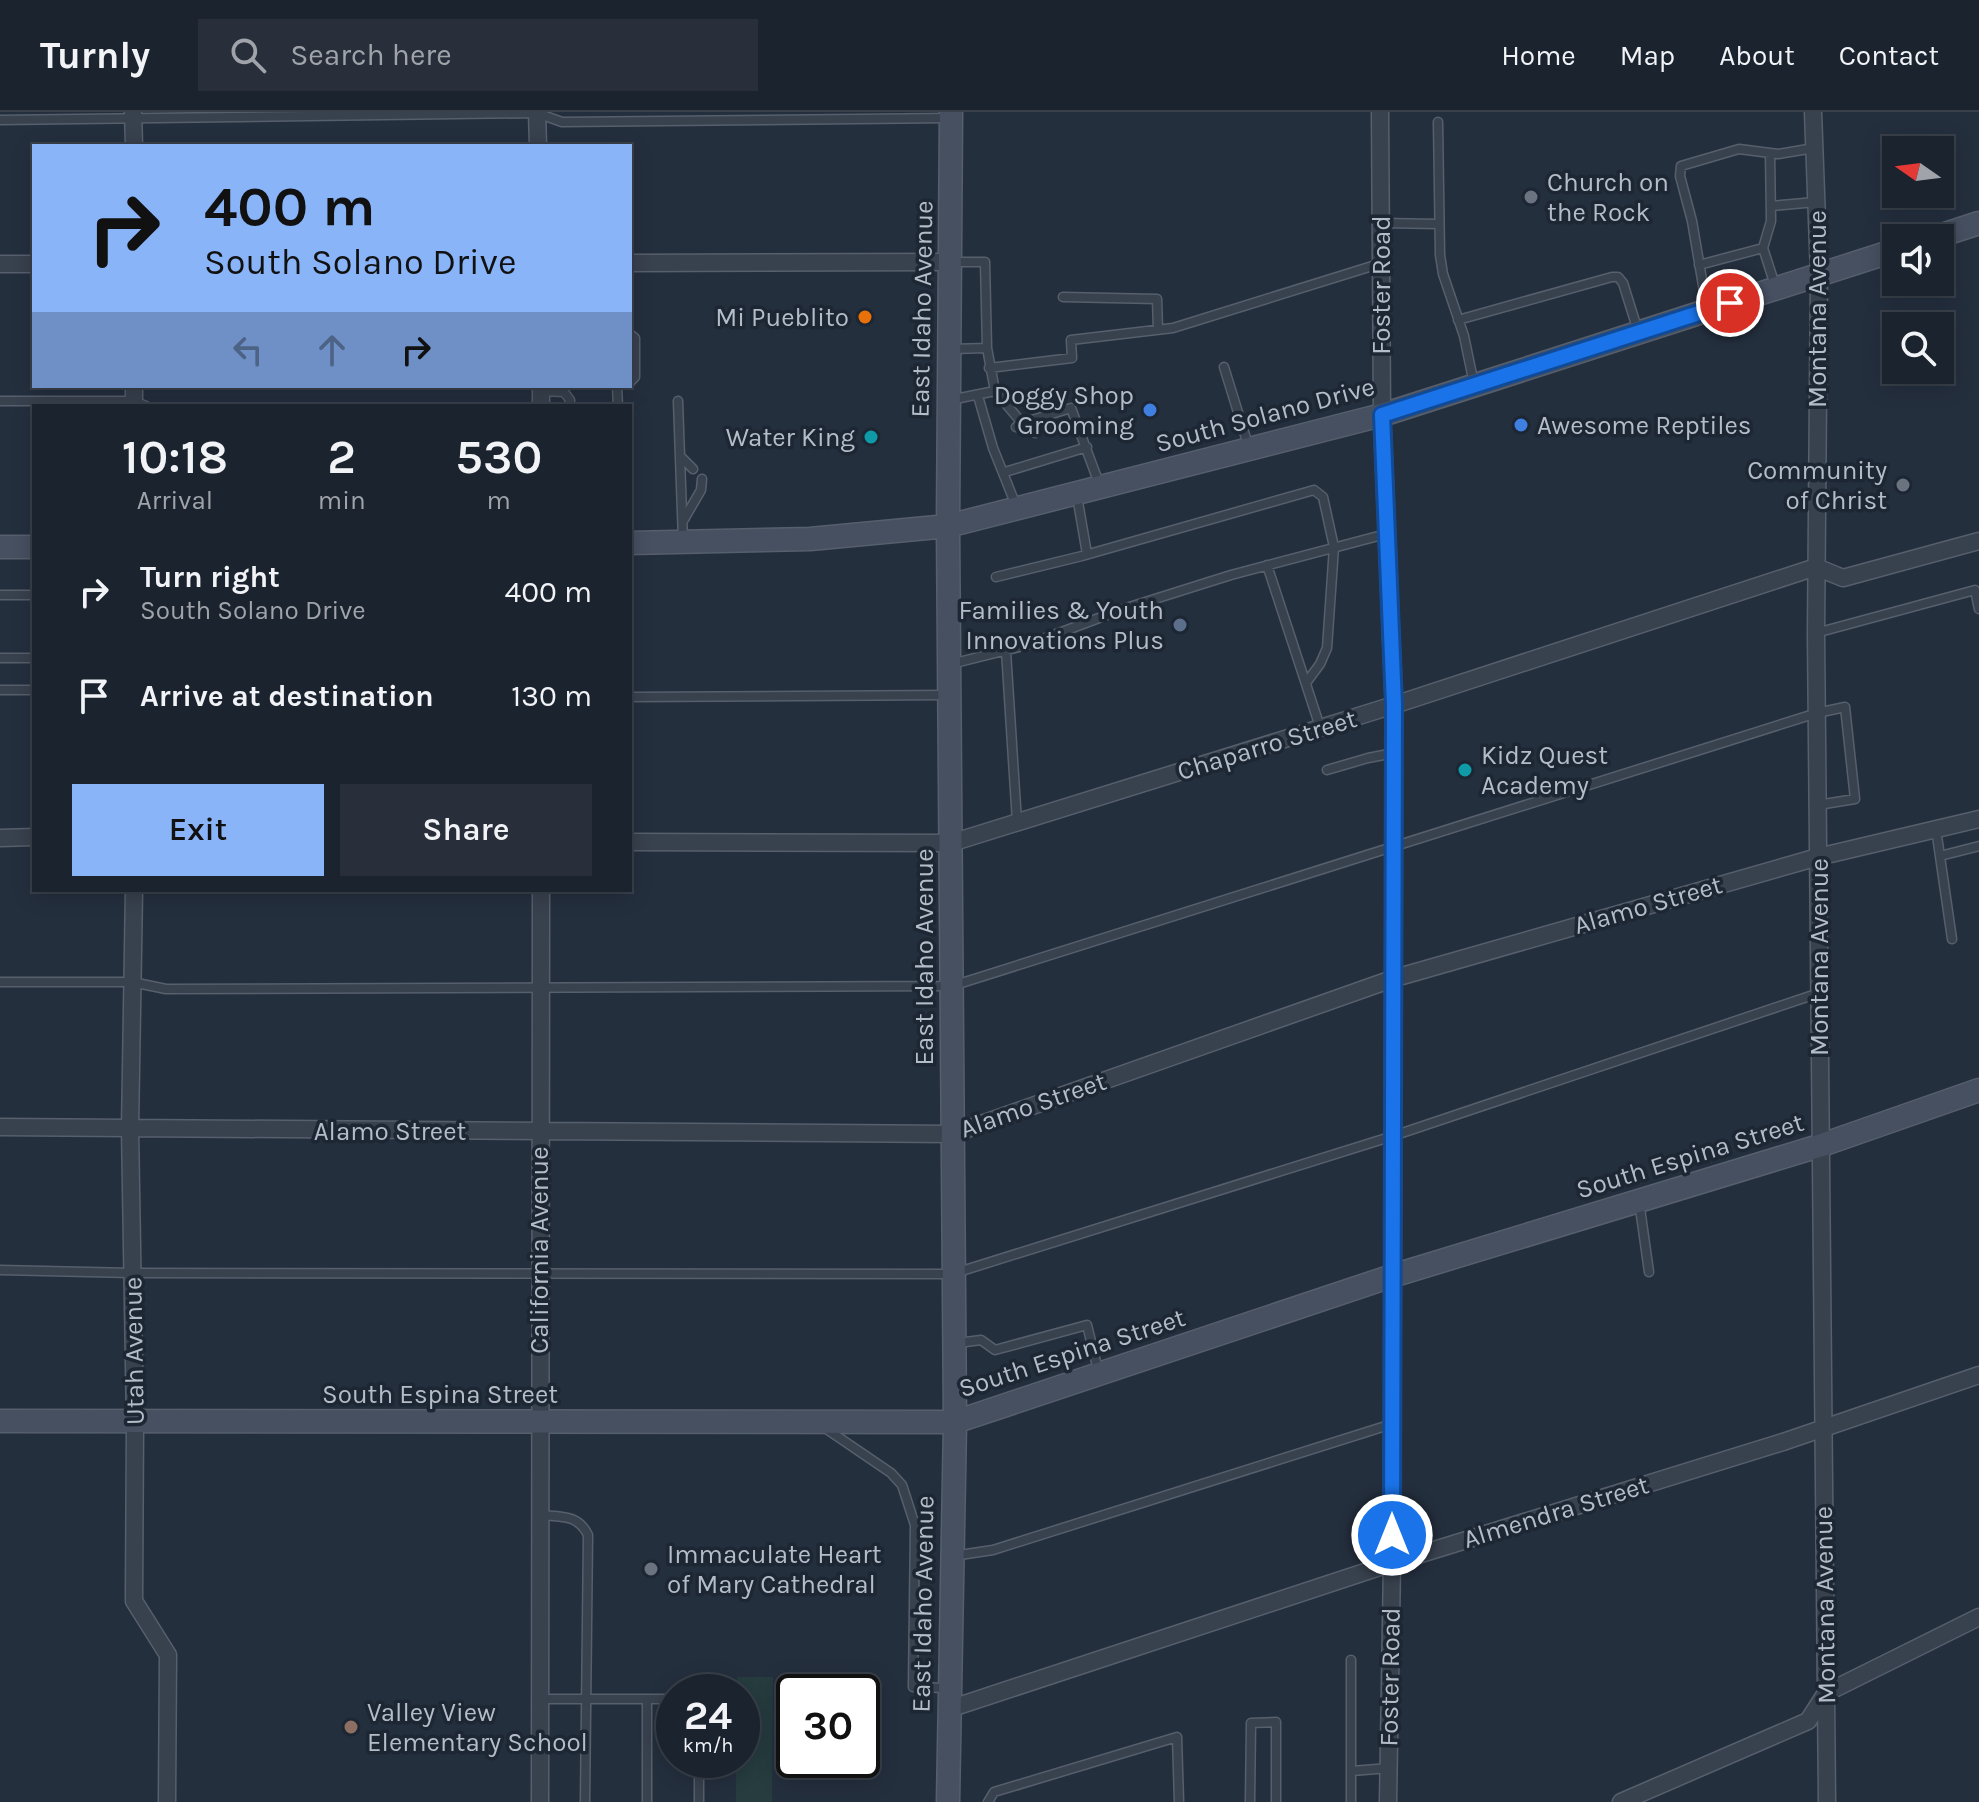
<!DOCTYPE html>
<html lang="en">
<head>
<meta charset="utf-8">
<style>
	:root { --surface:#1b232e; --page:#282f3a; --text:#f1f3f6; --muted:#a0a4aa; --line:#39404a; --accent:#8ab4f8 }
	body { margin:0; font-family:Karla,sans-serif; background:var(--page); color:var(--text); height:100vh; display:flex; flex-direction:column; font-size:30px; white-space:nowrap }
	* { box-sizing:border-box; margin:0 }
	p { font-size:26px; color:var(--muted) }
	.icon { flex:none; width:44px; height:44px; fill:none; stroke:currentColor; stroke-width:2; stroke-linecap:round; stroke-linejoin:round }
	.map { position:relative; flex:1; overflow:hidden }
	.panel { position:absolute; left:32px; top:292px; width:600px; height:488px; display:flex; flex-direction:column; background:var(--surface); border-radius:0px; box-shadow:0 4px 20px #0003,0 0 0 2px var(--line) }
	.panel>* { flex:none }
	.top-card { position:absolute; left:32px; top:32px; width:600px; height:244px; border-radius:0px; box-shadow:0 4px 20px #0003,0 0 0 2px var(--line); background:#8ab4f8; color:#111; overflow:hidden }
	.needle { width:52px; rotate:284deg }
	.tools { position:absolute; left:1882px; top:24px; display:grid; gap:16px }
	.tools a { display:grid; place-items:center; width:72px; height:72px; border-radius:0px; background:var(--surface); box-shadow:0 4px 20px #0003,0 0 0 2px var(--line); font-size:40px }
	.speed { position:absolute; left:656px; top:1562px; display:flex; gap:16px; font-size:40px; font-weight:700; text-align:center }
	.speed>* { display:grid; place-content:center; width:104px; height:104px; border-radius:50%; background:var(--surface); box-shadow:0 4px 20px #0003,0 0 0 2px var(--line); line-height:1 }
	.speed small { font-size:20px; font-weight:400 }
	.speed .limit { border:4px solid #111; border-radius:12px; background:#fff; color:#111 }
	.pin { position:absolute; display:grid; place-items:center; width:68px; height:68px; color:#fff; margin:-34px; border:4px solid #fff; border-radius:50%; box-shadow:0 2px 8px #0007 }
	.me { position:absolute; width:88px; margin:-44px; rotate:0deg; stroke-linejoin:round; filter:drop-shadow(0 0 6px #0008) }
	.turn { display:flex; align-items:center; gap:28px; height:168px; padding:0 40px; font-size:36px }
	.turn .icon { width:104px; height:104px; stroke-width:2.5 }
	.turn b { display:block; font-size:56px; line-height:68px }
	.lanes { display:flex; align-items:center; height:76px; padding:0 40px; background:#0003; justify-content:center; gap:40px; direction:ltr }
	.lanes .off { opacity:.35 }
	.eta { display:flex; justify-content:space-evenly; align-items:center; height:136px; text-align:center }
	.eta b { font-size:48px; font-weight:600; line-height:56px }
	.action { display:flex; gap:16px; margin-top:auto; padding:16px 40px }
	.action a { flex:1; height:92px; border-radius:0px; background:var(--accent); color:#111; font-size:32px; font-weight:600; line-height:92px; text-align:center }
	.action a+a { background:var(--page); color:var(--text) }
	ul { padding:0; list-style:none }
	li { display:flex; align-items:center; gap:24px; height:104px; padding:0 40px }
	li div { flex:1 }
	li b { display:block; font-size:30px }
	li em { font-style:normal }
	header { display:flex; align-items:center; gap:48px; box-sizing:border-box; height:112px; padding:0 40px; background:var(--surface); border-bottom:2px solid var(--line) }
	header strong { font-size:38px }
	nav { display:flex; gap:44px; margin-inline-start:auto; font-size:28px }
	.search { width:560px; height:72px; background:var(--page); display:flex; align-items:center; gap:20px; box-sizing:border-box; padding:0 28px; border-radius:0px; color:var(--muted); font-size:30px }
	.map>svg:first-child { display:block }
</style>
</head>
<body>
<header>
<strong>Turnly</strong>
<div class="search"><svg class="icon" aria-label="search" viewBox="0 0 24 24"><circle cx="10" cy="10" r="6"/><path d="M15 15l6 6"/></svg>Search here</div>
<nav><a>Home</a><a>Map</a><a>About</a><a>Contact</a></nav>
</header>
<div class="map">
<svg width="1979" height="1690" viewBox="0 0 1979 1690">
	<rect width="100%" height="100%" fill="#242f3e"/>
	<!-- green -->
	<path fill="#263c3f" d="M 737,1565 L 773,1565 L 772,1690 L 736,1690 L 736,1648 L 742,1648 L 742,1580 L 737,1580 Z"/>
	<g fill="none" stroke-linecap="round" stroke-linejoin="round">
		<defs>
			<path id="lane" d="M 0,8 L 537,1 L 562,10 L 950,6
				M 1438,10 L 1440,143 L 1443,162 L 1464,224 L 1474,272
				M 1771,94 L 1816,90
				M 1381,111 L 1439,112
				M 1763,136 L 1775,173
				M 1699,153 L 1763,136 L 1771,109 L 1770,41
				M 1063,185 L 1157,187 L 1158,218
				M 1707,197 L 1692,109 L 1680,64 L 1681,54 L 1739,37 L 1778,42 L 1814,36
				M 1458,208 L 1612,165 L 1618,165 L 1623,171 L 1638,219
				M 630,222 L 635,226 L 635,265 L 630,270
				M 951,237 L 987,236
				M 1224,255 L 1249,336
				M 989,256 L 1072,246 L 1071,228 L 1173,216 L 1382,151
				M 617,274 L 618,294
				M 541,279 L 564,280 L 570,288 L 570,294
				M 995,279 L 1022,311
				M 978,284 L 993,336 L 1017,396
				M 950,288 L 995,279 L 987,236 L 985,150 L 951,150
				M 0,289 L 134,289 L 146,294
				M 678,289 L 683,429
				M 1043,306 L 1047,317
				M 1030,308 L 1035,321
				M 1016,315 L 1022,311 L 1071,296 L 1100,374
				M 680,344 L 693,357
				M 1005,360 L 1087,335
				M 1077,384 L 1087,442
				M 683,409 L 701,378 L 702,367
				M 1267,453 L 1320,615
				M 996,465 L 1082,444 L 1314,378 L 1323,385 L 1334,435 L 1327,536 L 1320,552 L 1306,571
				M 0,483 L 34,483
				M 1816,521 L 1975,478 L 1979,497
				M 1006,539 L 1017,710
				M 0,546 L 34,546
				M 951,552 L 1027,533 L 1123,497 L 1231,463 L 1386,422
				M 0,578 L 34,578
				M 630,585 L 949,583
				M 1327,658 L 1368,646 L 1394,641
				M 1936,717 L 1952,827
				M 1940,744 L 1979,734
				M 0,870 L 132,870 L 166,877 L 952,874 L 1817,601 L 1845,595 L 1855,687 L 1818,693
				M 1639,1089 L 1649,1160
				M 0,1158 L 132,1161 L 952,1162 L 1393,1024 L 1819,881
				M 958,1231 L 981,1228 L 995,1238 L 1087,1213 L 1099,1262
				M 825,1316 L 891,1361 L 902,1373 L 915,1413 L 913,1575 L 947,1576
				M 540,1403 C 561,1405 578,1402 588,1423 L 585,1690
				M 953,1444 L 993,1438 L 1392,1312
				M 1351,1548 L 1351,1690
				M 540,1587 L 674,1587
				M 647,1587 L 647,1690
				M 699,1648 L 699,1690
				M 1352,1659 L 1389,1656
				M 988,1690 L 994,1680 L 1177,1625 L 1179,1690
				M 1250,1690 L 1251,1611 L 1276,1610 L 1276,1690"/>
			<path id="street" d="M 133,0 L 134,34
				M 537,0 L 538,34
				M 1380,0 L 1382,303 L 1394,593 L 1392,1451 L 1388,1690
				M 1813,0 L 1819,162 L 1816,521 L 1827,1690
				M 630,151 L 951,150
				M 0,152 L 34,152
				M 541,274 L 541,294
				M 134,294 L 134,274
				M 0,726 L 34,725
				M 630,730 L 951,731 L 1394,593 L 1816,455 L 1843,466 L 1979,429
				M 134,778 L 130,1017 L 135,1311 L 134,1489 L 168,1543 L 167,1690
				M 0,1015 L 953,1022 L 1395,866 L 1818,745 L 1979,707
				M 949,1597 L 1392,1451 L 1783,1330 L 1979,1263
				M 540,1690 L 541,778
				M 1621,1690 L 1808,1609 L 1826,1581 L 1979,1505"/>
			<path id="secondary" d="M 1933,126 L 1979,111
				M 630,431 L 810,427 L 948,414 L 1382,303 L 1896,138
				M 0,435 L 34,435
				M 0,1309 L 955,1310 L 1392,1164 L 1819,1034 L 1979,978
				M 948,1690 L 955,1310 L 948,414 L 951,0"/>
		</defs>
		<!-- lane casing -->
		<use href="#lane" stroke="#565f6c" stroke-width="11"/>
		<!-- street casing -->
		<use href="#street" stroke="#565f6c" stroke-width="19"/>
		<!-- secondary casing -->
		<use href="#secondary" stroke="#565f6c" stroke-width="25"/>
		<!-- lane -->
		<use href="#lane" stroke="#38414e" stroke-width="8"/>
		<!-- street -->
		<use href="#street" stroke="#38414e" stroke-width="16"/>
		<!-- secondary -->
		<use href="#secondary" stroke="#465061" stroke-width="22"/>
	</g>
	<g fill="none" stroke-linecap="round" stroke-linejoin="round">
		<defs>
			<path id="route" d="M 1392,1423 L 1394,593 L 1382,303 L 1730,191"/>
		</defs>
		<!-- route casing -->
		<use href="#route" stroke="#114b97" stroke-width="20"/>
		<!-- route -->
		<use href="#route" stroke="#1a73e8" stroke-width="14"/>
	</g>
	<!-- markers -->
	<g fill="#6b7280" stroke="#1d2633" stroke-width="3">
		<circle cx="1531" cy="85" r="8"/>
		<circle cx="1903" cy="373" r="8"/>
		<circle cx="651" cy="1457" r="8"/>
	</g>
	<circle fill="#e8710a" stroke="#1d2633" stroke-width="3" cx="865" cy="205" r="8"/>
	<g fill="#3f7fe0" stroke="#1d2633" stroke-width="3">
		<circle cx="1150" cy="298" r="8"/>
		<circle cx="1521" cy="313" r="8"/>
	</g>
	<g fill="#0f9aa8" stroke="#1d2633" stroke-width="3">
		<circle cx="871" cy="325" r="8"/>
		<circle cx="1465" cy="658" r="8"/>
	</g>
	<circle fill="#5c6f8a" stroke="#1d2633" stroke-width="3" cx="1180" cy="513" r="8"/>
	<circle fill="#8d6e63" stroke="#1d2633" stroke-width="3" cx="351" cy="1615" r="8"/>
	<g text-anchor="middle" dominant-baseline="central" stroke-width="7" stroke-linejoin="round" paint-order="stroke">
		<!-- poi labels -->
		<g font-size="26" fill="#b4bcc9" stroke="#1d2633" text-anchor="start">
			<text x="1547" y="70">Church on<tspan x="1547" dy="30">the Rock</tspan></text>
			<text x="849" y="205" text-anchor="end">Mi Pueblito</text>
			<text x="1134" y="283" text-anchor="end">Doggy Shop<tspan x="1134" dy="30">Grooming</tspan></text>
			<text x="1537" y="313">Awesome Reptiles</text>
			<text x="855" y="325" text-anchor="end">Water King</text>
			<text x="1887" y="358" text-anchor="end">Community<tspan x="1887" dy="30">of Christ</tspan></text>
			<text x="1164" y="498" text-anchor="end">Families &amp; Youth<tspan x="1164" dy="30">Innovations Plus</tspan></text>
			<text x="1481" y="643">Kidz Quest<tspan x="1481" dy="30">Academy</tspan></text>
			<text x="667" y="1442">Immaculate Heart<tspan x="667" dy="30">of Mary Cathedral</tspan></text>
			<text x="367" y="1600">Valley View<tspan x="367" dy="30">Elementary School</tspan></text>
		</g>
		<!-- street labels -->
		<g font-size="26" fill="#b4bcc9" stroke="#1d2633">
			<text transform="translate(1381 173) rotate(-90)">Foster Road</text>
			<text transform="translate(922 197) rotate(-89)">East Idaho Avenue</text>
			<text transform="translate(1817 197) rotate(-90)">Montana Avenue</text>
			<text transform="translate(1265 303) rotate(-15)">South Solano Drive</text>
			<text transform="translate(1267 633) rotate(-17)">Chaparro Street</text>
			<text transform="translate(1648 793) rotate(-16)">Alamo Street</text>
			<text transform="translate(924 845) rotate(-90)">East Idaho Avenue</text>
			<text transform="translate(1819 845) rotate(-90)">Montana Avenue</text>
			<text transform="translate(1033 993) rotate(-19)">Alamo Street</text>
			<text x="390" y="1019">Alamo Street</text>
			<text transform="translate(1690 1044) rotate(-17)">South Espina Street</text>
			<text transform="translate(539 1138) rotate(-90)">California Avenue</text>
			<text transform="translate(134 1239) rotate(-91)">Utah Avenue</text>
			<text transform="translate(1072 1241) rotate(-18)">South Espina Street</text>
			<text x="440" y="1282">South Espina Street</text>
			<text transform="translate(1556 1400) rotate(-17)">Almendra Street</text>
			<text transform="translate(923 1492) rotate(-89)">East Idaho Avenue</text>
			<text transform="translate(1825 1493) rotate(-91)">Montana Avenue</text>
			<text transform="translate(1390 1565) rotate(-89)">Foster Road</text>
		</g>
	</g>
</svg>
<div class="tools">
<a><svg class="needle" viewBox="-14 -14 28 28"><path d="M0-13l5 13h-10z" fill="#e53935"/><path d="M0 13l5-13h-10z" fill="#a0a4aa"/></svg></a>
<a><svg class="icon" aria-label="sound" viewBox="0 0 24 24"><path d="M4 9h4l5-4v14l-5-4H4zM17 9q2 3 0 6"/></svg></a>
<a><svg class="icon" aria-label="search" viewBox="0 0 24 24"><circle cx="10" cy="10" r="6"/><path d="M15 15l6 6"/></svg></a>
</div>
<div class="speed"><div>24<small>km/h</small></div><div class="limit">30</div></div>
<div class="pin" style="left:1730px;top:191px;background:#d93025"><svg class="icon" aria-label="arrive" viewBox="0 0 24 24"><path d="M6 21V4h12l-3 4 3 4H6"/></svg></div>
<svg class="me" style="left:1392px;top:1423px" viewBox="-20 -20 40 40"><circle r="17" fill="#1a73e8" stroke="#fff" stroke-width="3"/><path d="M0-11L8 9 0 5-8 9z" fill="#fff"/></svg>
<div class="top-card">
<div class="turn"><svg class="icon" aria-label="right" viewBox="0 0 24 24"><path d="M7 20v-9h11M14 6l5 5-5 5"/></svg><div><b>400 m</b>South Solano Drive</div></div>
<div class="lanes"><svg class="icon off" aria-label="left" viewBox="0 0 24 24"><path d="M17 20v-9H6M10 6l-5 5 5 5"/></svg><svg class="icon off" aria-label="ahead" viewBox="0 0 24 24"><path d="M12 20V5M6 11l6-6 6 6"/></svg><svg class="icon" aria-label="right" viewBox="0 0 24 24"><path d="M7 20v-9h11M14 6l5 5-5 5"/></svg></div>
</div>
<section class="panel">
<div class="eta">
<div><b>10:18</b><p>Arrival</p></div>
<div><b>2</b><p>min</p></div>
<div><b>530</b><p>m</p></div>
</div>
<ul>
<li><svg class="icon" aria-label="right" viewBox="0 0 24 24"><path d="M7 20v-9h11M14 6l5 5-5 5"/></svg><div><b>Turn right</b><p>South Solano Drive</p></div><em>400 m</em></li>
<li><svg class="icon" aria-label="arrive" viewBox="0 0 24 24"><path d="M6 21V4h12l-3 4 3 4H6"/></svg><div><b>Arrive at destination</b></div><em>130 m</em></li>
</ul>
<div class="action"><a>Exit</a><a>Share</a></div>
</section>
</div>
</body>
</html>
